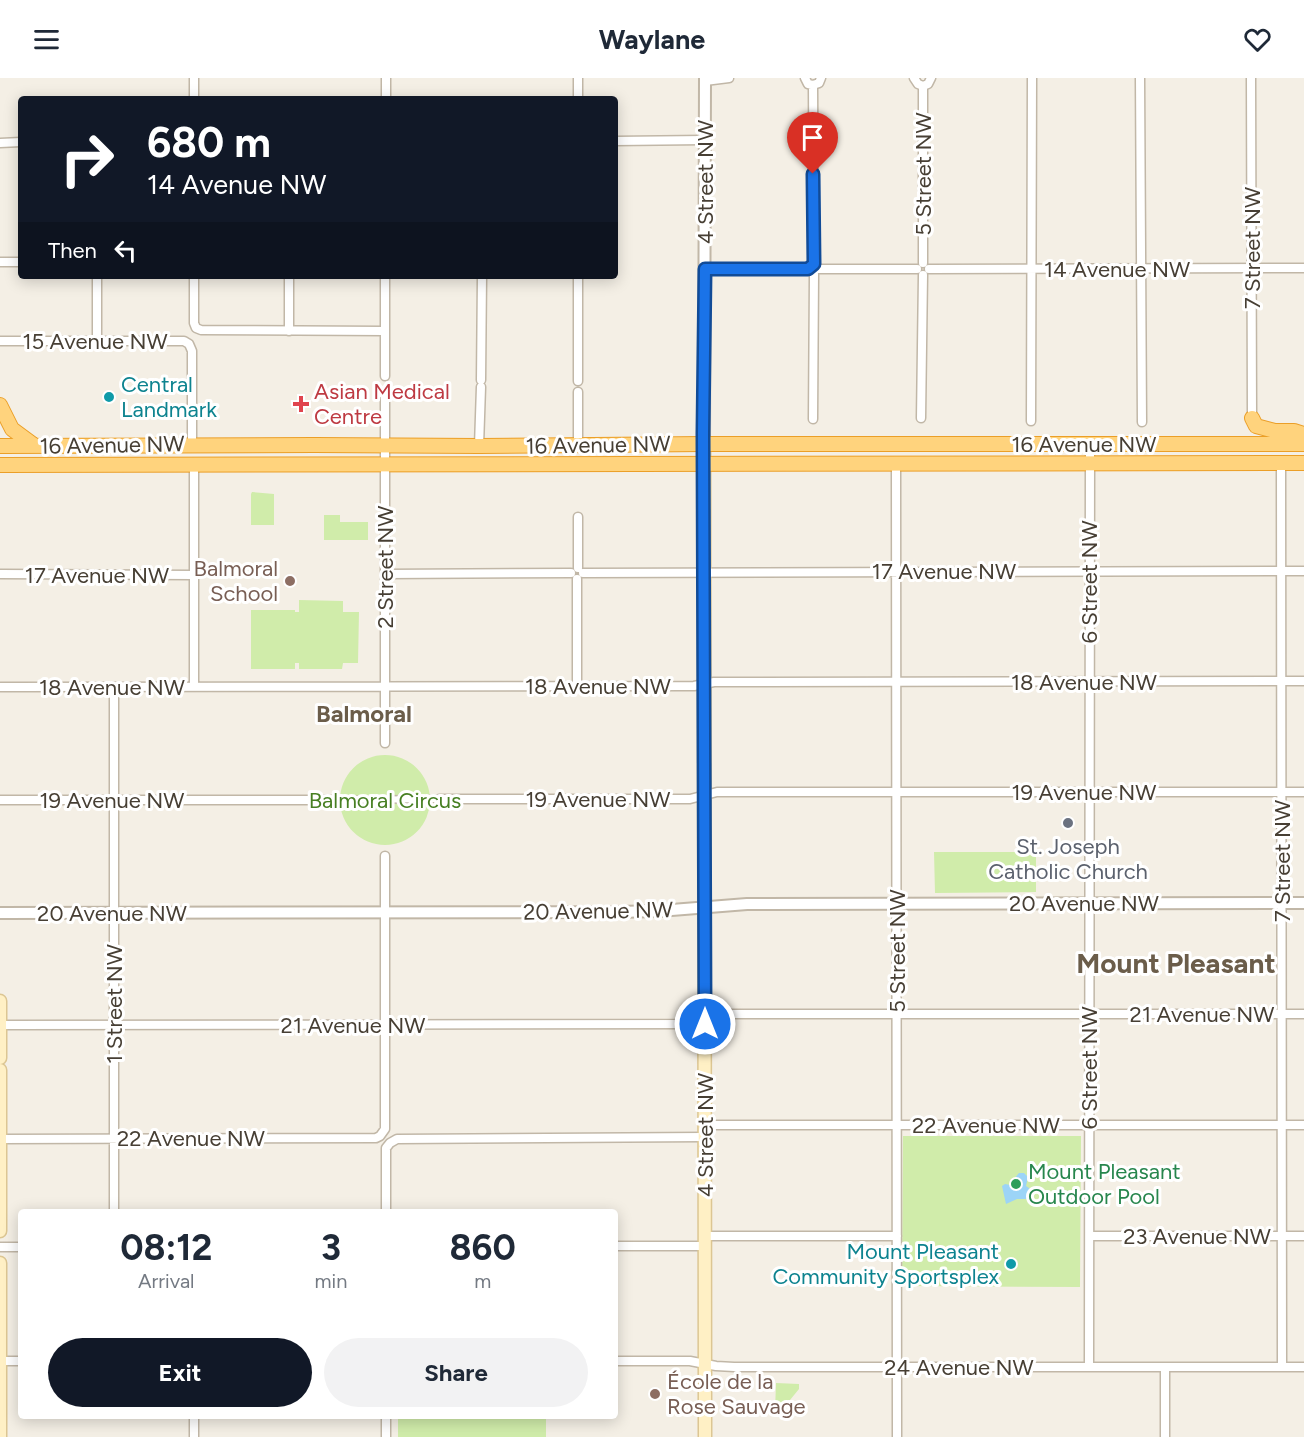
<!DOCTYPE html>
<html lang="en">
<head>
<meta charset="utf-8">
<style>
	:root { --surface:#fff; --page:#f2f2f3; --text:#1f2937; --muted:#747a83; --accent:#111827 }
	body { margin:0; font-family:Figtree,sans-serif; background:var(--page); color:var(--text); height:100vh; display:flex; flex-direction:column; font-size:22px; white-space:nowrap }
	* { box-sizing:border-box; margin:0 }
	p { font-size:20px; color:var(--muted) }
	.icon { flex:none; width:33px; height:33px; fill:none; stroke:currentColor; stroke-width:2; stroke-linecap:round; stroke-linejoin:round }
	.map { position:relative; flex:1; overflow:hidden }
	.side { position:absolute; left:18px; top:1131px; width:600px; height:210px; display:flex; flex-direction:column; background:var(--surface); border-radius:6px; box-shadow:0 3px 15px #0003 }
	.side>* { flex:none }
	.hud { position:absolute; left:18px; top:18px; width:600px; height:183px; border-radius:6px; box-shadow:0 3px 15px #0003; background:#111827; color:#fff; overflow:hidden }
	.pin { position:absolute; display:grid; place-items:center; width:51px; height:51px; color:#fff; margin:-62px -26px; border-radius:50% 50% 50% 0; rotate:-45deg; box-shadow:0 0 6px #0007 }
	.pin .icon { rotate:45deg }
	.me { position:absolute; width:66px; margin:-33px; rotate:0deg; stroke-linejoin:round; filter:drop-shadow(0 0 4px #0008) }
	.turn { display:flex; align-items:center; gap:21px; height:126px; padding:0 30px; font-size:27px }
	.turn .icon { width:78px; height:78px; stroke-width:2.5 }
	.turn b { display:block; font-size:42px; line-height:51px }
	.then { display:flex; align-items:center; height:57px; padding:0 30px; background:#0003; gap:12px; font-size:22px }
	.eta { display:flex; justify-content:space-evenly; align-items:center; height:102px; text-align:center }
	.eta b { font-size:36px; font-weight:700; line-height:42px }
	.primary-button { display:flex; gap:12px; margin-top:auto; padding:12px 30px }
	.primary-button a { flex:1; height:69px; border-radius:36px; background:var(--accent); color:#fff; font-size:24px; font-weight:700; line-height:69px; text-align:center }
	.primary-button a+a { background:var(--page); color:var(--text) }
	header { display:flex; justify-content:space-between; align-items:center; height:78px; padding:0 30px; background:var(--surface); font-size:27px; font-weight:700 }
	.map>svg:first-child { display:block }
</style>
</head>
<body>
<header><svg class="icon" aria-label="menu" viewBox="0 0 24 24"><path d="M4 6h16M4 12h16M4 18h16"/></svg>Waylane<svg class="icon" aria-label="heart" viewBox="0 0 24 24"><path d="M12 20l-8-8c-3-5 5-10 8-4 3-6 11-1 8 4z"/></svg></header>
<div class="map">
<svg width="1304" height="1359" viewBox="0 0 1304 1359">
	<rect width="100%" height="100%" fill="#f4efe5"/>
	<!-- green -->
	<path fill="#d0ecaa" d="M 252,414 L 274,416 L 274,447 L 251,447 L 251,416 Z
		M 324,437 L 340,437 L 340,444 L 368,444 L 368,462 L 324,462 Z
		M 299,522 L 343,523 L 343,534 L 359,534 L 358,585 L 343,585 L 342,591 L 299,591 L 299,585 L 295,585 L 295,591 L 251,591 L 251,532 L 295,532 L 295,534 L 299,534 Z
		M340 722a45 45 0 1 1 90 0a45 45 0 1 1-90 0Z
		M 934,774 L 1036,774 L 1036,814 L 935,815 Z
		M 903,1058 L 1081,1058 L 1080,1209 L 902,1208 Z
		M 776,1305 L 799,1306 L 799,1311 L 781,1333 L 775,1333 Z
		M 398,1338 L 546,1338 L 546,1359 L 398,1359 Z"/>
	<!-- water -->
	<path fill="#9cd4f7" d="M 1019,1095 L 1024,1095 L 1028,1099 L 1026,1108 L 1032,1112 L 1032,1117 L 1028,1121 L 1017,1121 L 1006,1126 L 1002,1108 L 1005,1106 L 1016,1108 L 1014,1101 Z"/>
	<g fill="none" stroke-linecap="round" stroke-linejoin="round">
		<defs>
			<path id="pedestrian" d="M 332,722 L 439,721"/>
			<path id="minor" d="M 386,0 L 386,21
				M 805,0 L 808,6 L 813,7 L 819,5 L 821,0
				M 914,0 L 918,6 L 923,8 L 928,6 L 931,0
				M 1140,0 L 1142,344
				M 1251,0 L 1252,340
				M 705,3 L 729,0
				M 813,7 L 814,186
				M 923,8 L 923,185
				M 194,21 L 194,0
				M 578,21 L 578,0
				M 615,63 L 705,62
				M 0,65 L 21,64
				M 0,184 L 21,184
				M 705,191 L 808,191
				M 819,191 L 917,191
				M 929,191 L 1304,190
				M 194,198 L 194,245 L 196,250 L 201,252 L 385,253
				M 289,253 L 289,198
				M 0,263 L 184,263 L 189,266 L 192,273 L 192,367
				M 97,264 L 97,198
				M 385,298 L 385,198
				M 481,302 L 482,198
				M 578,303 L 578,198
				M 385,314 L 385,665
				M 921,340 L 923,197
				M 813,341 L 814,196
				M 1031,343 L 1032,0
				M 578,367 L 578,314
				M 479,368 L 481,309
				M 1281,385 L 1282,1289
				M 896,386 L 897,1359
				M 194,388 L 194,609
				M 578,439 L 578,490
				M 583,495 L 1304,493
				M 0,496 L 194,497
				M 385,496 L 571,495
				M 577,608 L 577,501
				M 0,609 L 694,608 L 714,604 L 1304,603
				M 114,609 L 114,1134
				M 439,721 L 690,721 L 717,714 L 1304,714
				M 0,722 L 332,722
				M 705,936 L 1304,936
				M 0,947 L 705,946
				M 705,1047 L 1304,1047
				M 0,1061 L 376,1060 L 380,1058 L 385,1051 L 385,778
				M 386,1134 L 386,1070 L 390,1065 L 397,1061 L 705,1059
				M 705,1158 L 897,1158
				M 1090,1158 L 1304,1158
				M 615,1168 L 705,1168
				M 0,1169 L 21,1169
				M 0,1283 L 21,1283
				M 615,1283 L 690,1283 L 716,1288 L 734,1289 L 1304,1289
				M 1089,1289 L 1090,367
				M 194,1338 L 194,1359
				M 386,1338 L 386,1359
				M 1165,1359 L 1165,1289"/>
			<path id="tertiary" d="M 704,366 L 705,0
				M 0,835 L 617,834 L 659,833 L 747,826 L 1304,825"/>
			<path id="secondary" d="M 704,366 L 705,1359
				M 0,923 L 0,980
				M 0,992 L 0,1153
				M 0,1185 L 0,1359"/>
			<path id="trunk" d="M 0,327 L 12,351 L 35,368
				M 1252,340 L 1256,348 L 1275,353 L 1294,353 L 1304,356
				M 0,368 L 315,367 L 479,368 L 704,366 L 1304,366
				M 0,387 L 1304,385"/>
		</defs>
		<!-- pedestrian casing -->
		<use href="#pedestrian" stroke="#c1b7a7" stroke-width="9"/>
		<!-- minor casing -->
		<use href="#minor" stroke="#c1b7a7" stroke-width="11"/>
		<!-- tertiary casing -->
		<use href="#tertiary" stroke="#c1b7a7" stroke-width="14"/>
		<!-- secondary casing -->
		<use href="#secondary" stroke="#dcc693" stroke-width="15"/>
		<!-- trunk casing -->
		<use href="#trunk" stroke="#eb9f28" stroke-width="16"/>
		<!-- pedestrian -->
		<use href="#pedestrian" stroke="#fff" stroke-width="6"/>
		<!-- minor -->
		<use href="#minor" stroke="#fff" stroke-width="8"/>
		<!-- tertiary -->
		<use href="#tertiary" stroke="#fff" stroke-width="10"/>
		<!-- secondary -->
		<use href="#secondary" stroke="#fff0c5" stroke-width="12"/>
		<!-- trunk -->
		<use href="#trunk" stroke="#ffd37d" stroke-width="14"/>
	</g>
	<g fill="none" stroke-linecap="round" stroke-linejoin="round">
		<defs>
			<path id="route" d="M 705,946 L 703,355 L 705,191 L 808,191 L 814,186 L 813,96"/>
		</defs>
		<!-- route casing -->
		<use href="#route" stroke="#114b97" stroke-width="15"/>
		<!-- route -->
		<use href="#route" stroke="#1a73e8" stroke-width="10"/>
	</g>
	<!-- markers -->
	<g fill="#0f9aa8" stroke="#fff" stroke-width="2">
		<circle cx="109" cy="319" r="6"/>
		<circle cx="1011" cy="1186" r="6"/>
	</g>
	<path fill="#e0444e" stroke="#fff" stroke-width="2" d="M298 317h6v6h6v6h-6v6h-6v-6h-6v-6h6z"/>
	<g fill="#8d6e63" stroke="#fff" stroke-width="2">
		<circle cx="290" cy="503" r="6"/>
		<circle cx="655" cy="1316" r="6"/>
	</g>
	<circle fill="#6b7280" stroke="#fff" stroke-width="2" cx="1068" cy="745" r="6"/>
	<circle fill="#2e9e5b" stroke="#fff" stroke-width="2" cx="1016" cy="1106" r="6"/>
	<g text-anchor="middle" dominant-baseline="central" stroke-width="6" stroke-linejoin="round" paint-order="stroke">
		<!-- street labels -->
		<g font-size="22" fill="#473f34" stroke="#fff">
			<text transform="translate(923 96) rotate(-90)">5 Street NW</text>
			<text transform="translate(705 104) rotate(-90)">4 Street NW</text>
			<text transform="translate(1252 170) rotate(-90)">7 Street NW</text>
			<text x="1117" y="191">14 Avenue NW</text>
			<text x="95" y="263">15 Avenue NW</text>
			<text x="1084" y="366">16 Avenue NW</text>
			<text transform="translate(112 367) rotate(-1)">16 Avenue NW</text>
			<text transform="translate(598 367) rotate(-1)">16 Avenue NW</text>
			<text transform="translate(385 489) rotate(-90)">2 Street NW</text>
			<text x="944" y="493">17 Avenue NW</text>
			<text x="97" y="497">17 Avenue NW</text>
			<text transform="translate(1089 504) rotate(-90)">6 Street NW</text>
			<text x="1084" y="604">18 Avenue NW</text>
			<text x="598" y="608">18 Avenue NW</text>
			<text x="112" y="609">18 Avenue NW</text>
			<text x="1084" y="714">19 Avenue NW</text>
			<text x="598" y="721">19 Avenue NW</text>
			<text x="112" y="722">19 Avenue NW</text>
			<text transform="translate(1282 783) rotate(-90)">7 Street NW</text>
			<text x="1084" y="825">20 Avenue NW</text>
			<text transform="translate(598 833) rotate(-1)">20 Avenue NW</text>
			<text x="112" y="835">20 Avenue NW</text>
			<text transform="translate(897 873) rotate(-90)">5 Street NW</text>
			<text transform="translate(114 926) rotate(-90)">1 Street NW</text>
			<text x="1202" y="936">21 Avenue NW</text>
			<text x="353" y="947">21 Avenue NW</text>
			<text transform="translate(1089 990) rotate(-90)">6 Street NW</text>
			<text x="986" y="1047">22 Avenue NW</text>
			<text transform="translate(705 1057) rotate(-90)">4 Street NW</text>
			<text x="191" y="1060">22 Avenue NW</text>
			<text x="1197" y="1158">23 Avenue NW</text>
			<text x="959" y="1289">24 Avenue NW</text>
		</g>
		<!-- culture labels -->
		<g font-size="22" fill="#0d838f" stroke="#fff" text-anchor="start">
			<text x="121" y="306">Central<tspan x="121" dy="25">Landmark</tspan></text>
			<text x="999" y="1173" text-anchor="end">Mount Pleasant<tspan x="999" dy="25">Community Sportsplex</tspan></text>
		</g>
		<!-- health labels -->
		<g font-size="22" fill="#be3a42" stroke="#fff" text-anchor="start">
			<text x="314" y="313">Asian Medical<tspan x="314" dy="25">Centre</tspan></text>
		</g>
		<!-- education labels -->
		<g font-size="22" fill="#785e54" stroke="#fff" text-anchor="end">
			<text x="278" y="490">Balmoral<tspan x="278" dy="25">School</tspan></text>
			<text x="667" y="1303" text-anchor="start">École de la<tspan x="667" dy="25">Rose Sauvage</tspan></text>
		</g>
		<!-- park labels -->
		<g font-size="22" fill="#477f22" stroke="#fff">
			<text x="385" y="722">Balmoral Circus</text>
		</g>
		<!-- worship labels -->
		<g font-size="22" fill="#5b616d" stroke="#fff">
			<text x="1068" y="768">St. Joseph<tspan x="1068" dy="25">Catholic Church</tspan></text>
		</g>
		<!-- leisure labels -->
		<g font-size="22" fill="#27864d" stroke="#fff" text-anchor="start">
			<text x="1028" y="1093">Mount Pleasant<tspan x="1028" dy="25">Outdoor Pool</tspan></text>
		</g>
		<!-- neighbourhood labels -->
		<g font-size="24" font-weight="bold" fill="#6b5d4a" stroke="#fff">
			<text x="364" y="635">Balmoral</text>
		</g>
		<!-- district labels -->
		<g font-size="28" font-weight="bold" fill="#6b5d4a" stroke="#fff">
			<text x="1176" y="885">Mount Pleasant</text>
		</g>
	</g>
</svg>
<div class="pin" style="left:813px;top:96px;background:#d93025"><svg class="icon" aria-label="arrive" viewBox="0 0 24 24"><path d="M6 21V4h12l-3 4 3 4H6"/></svg></div>
<svg class="me" style="left:705px;top:946px" viewBox="-20 -20 40 40"><circle r="17" fill="#1a73e8" stroke="#fff" stroke-width="3"/><path d="M0-11L8 9 0 5-8 9z" fill="#fff"/></svg>
<div class="hud">
<div class="turn"><svg class="icon" aria-label="right" viewBox="0 0 24 24"><path d="M7 20v-9h11M14 6l5 5-5 5"/></svg><div><b>680 m</b>14 Avenue NW</div></div>
<div class="then">Then<svg class="icon" aria-label="left" viewBox="0 0 24 24"><path d="M17 20v-9H6M10 6l-5 5 5 5"/></svg></div>
</div>
<section class="side">
<div class="eta">
<div><b>08:12</b><p>Arrival</p></div>
<div><b>3</b><p>min</p></div>
<div><b>860</b><p>m</p></div>
</div>
<div class="primary-button"><a>Exit</a><a>Share</a></div>
</section>
</div>
</body>
</html>
